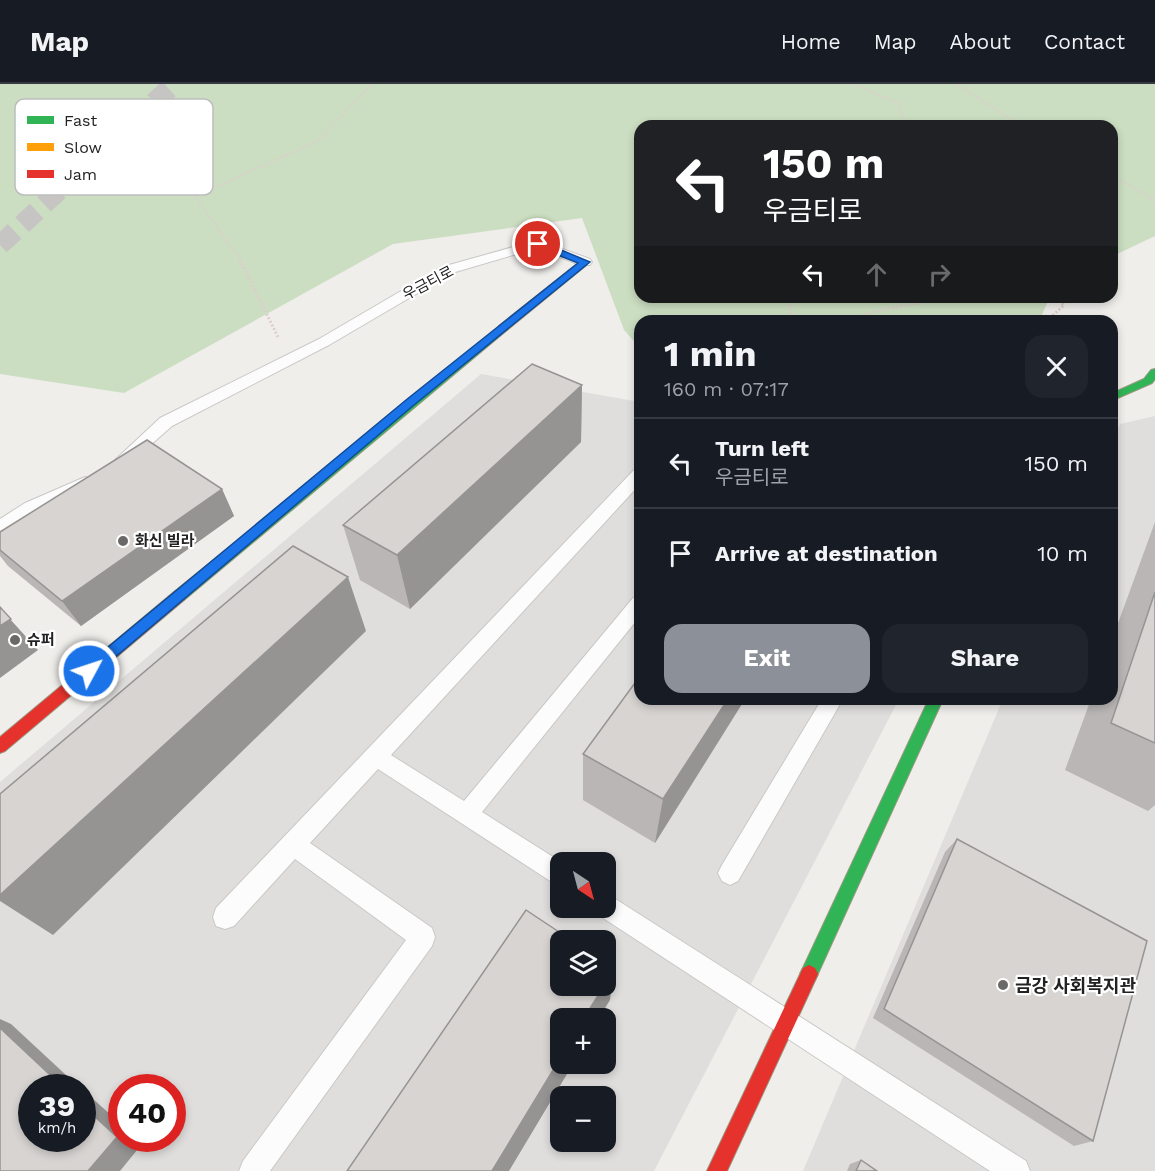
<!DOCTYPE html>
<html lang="en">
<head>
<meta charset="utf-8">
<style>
	:root { --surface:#171b24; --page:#20242c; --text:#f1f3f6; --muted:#9ea1a6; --line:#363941; --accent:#8c9099 }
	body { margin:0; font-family:"Work Sans","Noto Sans KR",sans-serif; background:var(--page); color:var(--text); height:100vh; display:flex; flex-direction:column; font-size:22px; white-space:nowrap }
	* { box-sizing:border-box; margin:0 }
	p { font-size:20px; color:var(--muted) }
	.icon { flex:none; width:33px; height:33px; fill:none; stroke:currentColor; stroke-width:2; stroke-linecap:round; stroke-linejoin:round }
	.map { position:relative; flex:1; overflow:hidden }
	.details { position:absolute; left:634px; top:231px; width:484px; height:390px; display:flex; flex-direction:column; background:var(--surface); border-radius:18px; box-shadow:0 3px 9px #0003 }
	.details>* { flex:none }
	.banner { position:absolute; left:634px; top:36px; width:484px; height:183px; border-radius:18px; box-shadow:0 3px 9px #0003; background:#202124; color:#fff; overflow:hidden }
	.needle { width:39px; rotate:144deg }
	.buttons { position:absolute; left:550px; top:768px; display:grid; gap:12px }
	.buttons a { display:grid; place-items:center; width:66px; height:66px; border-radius:12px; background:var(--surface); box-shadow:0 3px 9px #0003; font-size:30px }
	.speed { position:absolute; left:18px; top:990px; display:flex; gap:12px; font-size:30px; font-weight:700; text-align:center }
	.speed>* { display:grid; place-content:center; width:78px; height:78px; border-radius:50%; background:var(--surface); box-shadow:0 3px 9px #0003; line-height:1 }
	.speed small { font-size:15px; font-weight:400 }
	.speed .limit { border:9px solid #d22; background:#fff; color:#111 }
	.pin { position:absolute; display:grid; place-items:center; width:51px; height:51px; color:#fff; margin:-26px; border:3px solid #fff; border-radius:50%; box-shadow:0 2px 6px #0007 }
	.me { position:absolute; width:66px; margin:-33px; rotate:50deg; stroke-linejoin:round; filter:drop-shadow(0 0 4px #0008) }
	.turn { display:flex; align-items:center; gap:21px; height:126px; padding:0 30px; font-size:27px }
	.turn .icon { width:78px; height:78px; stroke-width:2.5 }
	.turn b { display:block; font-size:42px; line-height:51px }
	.lanes { display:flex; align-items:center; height:57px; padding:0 30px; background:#0003; justify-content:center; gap:30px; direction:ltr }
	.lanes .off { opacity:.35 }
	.round { display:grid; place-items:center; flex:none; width:63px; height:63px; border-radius:18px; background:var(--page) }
	.summary { display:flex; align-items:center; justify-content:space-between; height:102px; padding:0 30px }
	h1 { font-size:36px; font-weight:700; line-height:45px }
	.action { display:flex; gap:12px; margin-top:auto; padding:12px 30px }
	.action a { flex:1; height:69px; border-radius:18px; background:var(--accent); color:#fff; font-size:24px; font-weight:700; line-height:69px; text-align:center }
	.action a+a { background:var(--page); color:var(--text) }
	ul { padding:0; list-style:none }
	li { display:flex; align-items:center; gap:18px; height:90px; padding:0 30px; border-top:2px solid var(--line) }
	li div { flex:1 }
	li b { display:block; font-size:22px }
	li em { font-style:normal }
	header { display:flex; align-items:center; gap:36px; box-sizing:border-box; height:84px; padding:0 30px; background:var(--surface); border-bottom:2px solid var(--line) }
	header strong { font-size:28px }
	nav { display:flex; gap:33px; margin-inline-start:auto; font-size:21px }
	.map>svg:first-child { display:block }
</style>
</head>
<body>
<header>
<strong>Map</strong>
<nav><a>Home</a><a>Map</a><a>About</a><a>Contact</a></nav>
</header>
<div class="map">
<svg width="1155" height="1087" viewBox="0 0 1155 1087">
	<rect width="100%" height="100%" fill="#f0eeeb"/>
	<!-- residential -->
	<path fill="#dfdedc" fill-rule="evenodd" d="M 481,290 L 640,318 L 640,615 L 899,615 L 654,1087 L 0,1087 L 0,698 ZM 561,778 L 606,778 L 606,824 L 561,824 ZM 561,856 L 606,856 L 606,902 L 561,902 ZM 561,934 L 606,934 L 606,980 L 561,980 ZM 32,1004 L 82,1004 L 82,1054 L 32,1054 ZM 122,1004 L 172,1004 L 172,1054 L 122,1054 ZM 561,1012 L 606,1012 L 606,1058 L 561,1058 Z
		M 1155,332 L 1155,1087 L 803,1087 L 1003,615 L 1113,615 L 1113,356 L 1120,340 Z"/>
	<!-- forest -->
	<path fill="#cbdec1" d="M 0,0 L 1155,0 L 1155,152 L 1113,172 L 1113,42 L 640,42 L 640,213 L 1050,213 L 1039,237 L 640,237 L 640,264 L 624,246 L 582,134 L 393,160 L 124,309 L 0,290 Z"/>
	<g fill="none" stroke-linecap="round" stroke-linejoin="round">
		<!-- secondary-tunnel -->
		<path stroke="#c7c5c3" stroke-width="20" stroke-dasharray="20 10" stroke-linecap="butt" d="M 0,161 L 174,0"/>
		<defs>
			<path id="lane" d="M 538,156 L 590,175 L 592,178 L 590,181 L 580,181 L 537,164 L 452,189 L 329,261 L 172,342 L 129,380 L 117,380 L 115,376 L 160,334 L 319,255 L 442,183 Z
				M 640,384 L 640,400 L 391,671 L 464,717 L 633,514 L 640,512 L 640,532 L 482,728 L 561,778 L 561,804 L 378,685 L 310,759 L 432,844 L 435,853 L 432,862 L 270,1087 L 239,1087 L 243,1077 L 406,856 L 295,775 L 234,842 L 225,845 L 216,842 L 213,833 L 216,824 L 634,386 Z
				M 85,393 L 91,395 L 94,399 L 91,403 L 37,427 L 0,450 L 0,435 L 25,419 Z
				M 822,615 L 843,615 L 738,797 L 730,801 L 722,797 L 718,789 L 722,781 Z
				M 606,809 L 1026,1077 L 1030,1087 L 990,1087 L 597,830 L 595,824 L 606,824 Z"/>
			<path id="fast" d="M 503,241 L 508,244 L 507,246 L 184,516 L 174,516 L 172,512 L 174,508 Z
				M 1155,285 L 1155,295 L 1152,299 L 1113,316 L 1113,309 L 1144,295 L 1151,286 Z
				M 929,615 L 943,615 L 815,896 L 809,899 L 803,896 L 800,890 L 803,884 Z"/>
			<path id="slow" d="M 582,176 L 590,178 L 507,246 L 499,246 L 499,242 Z"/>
			<path id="jam" d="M 179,507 L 184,508 L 186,512 L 184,516 L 5,667 L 0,669 L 0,653 L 174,508 Z
				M 809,881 L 815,884 L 818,890 L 727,1087 L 707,1087 L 803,884 Z"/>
		</defs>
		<!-- lane casing -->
		<use href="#lane" stroke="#c9c8c7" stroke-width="2"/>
		<!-- fast casing -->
		<use href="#fast" stroke="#999a82" stroke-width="2"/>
		<!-- slow casing -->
		<use href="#slow" stroke="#999a82" stroke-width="2"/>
		<!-- jam casing -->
		<use href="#jam" stroke="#999a82" stroke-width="2"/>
		<!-- path-far1 -->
		<path stroke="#dccecd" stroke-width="2" stroke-dasharray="1.5 1.5" stroke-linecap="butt" d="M 854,0 L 899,20 L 900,28 L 909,42
			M 956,0 L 1022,42
			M 1113,91 L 1155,117
			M 241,177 L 195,112 L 318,57 L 372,0"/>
		<!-- path -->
		<path stroke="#dccecd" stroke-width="3" stroke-dasharray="2 2" stroke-linecap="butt" d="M 240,176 L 278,253
			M 787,213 L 791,227 L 788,236 L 791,237
			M 842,237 L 881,226 L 946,213
			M 1047,237 L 1064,221 L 1056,213"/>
		<!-- lane -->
		<use href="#lane" fill="#fdfcfc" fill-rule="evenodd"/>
		<!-- fast -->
		<use href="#fast" fill="#30b455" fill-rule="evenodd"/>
		<!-- slow -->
		<use href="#slow" fill="#ff9f0a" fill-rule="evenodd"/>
		<!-- jam -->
		<use href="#jam" fill="#e5322d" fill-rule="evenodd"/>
	</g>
	<!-- wall -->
	<path fill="#b9b6b5" d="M 582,301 L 581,358 L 410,525 L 360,496 L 343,441 Z
		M 222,405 L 234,432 L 81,542 L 8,482 L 0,472 L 0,448 Z
		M 1155,438 L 1155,721 L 1148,727 L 1065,686 L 1091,615 L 1113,615 L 1113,553 Z
		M 640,615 L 745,615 L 655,759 L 583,716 L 583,670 Z
		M 957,755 L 1093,1057 L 1074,1062 L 873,934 L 945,768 Z
		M 861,1076 L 877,1087 L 847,1087 L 850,1080 Z"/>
	<!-- shaded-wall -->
	<path fill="#969493" d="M 582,301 L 581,358 L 410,525 L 397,471 Z
		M 222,405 L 234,432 L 81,542 L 62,517 Z
		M 348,493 L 366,547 L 53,851 L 0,817 L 0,811 Z
		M 0,524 L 38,566 L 0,594 Z
		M 728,615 L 745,615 L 655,759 L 663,715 Z
		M 614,885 L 610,916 L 599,934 L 584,934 L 604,902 L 606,902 L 606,898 Z
		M 0,935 L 11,940 L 80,1004 L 64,1004 L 0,944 Z
		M 561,973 L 561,980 L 573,980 L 509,1087 L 492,1087 Z
		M 82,1005 L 122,1041 L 122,1054 L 136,1054 L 142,1060 L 120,1087 L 88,1087 L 82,1021 Z"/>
	<!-- building -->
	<path fill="#d7d4d2" stroke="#969493" stroke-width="1.5" d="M 532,280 L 582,301 L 397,471 L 343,441 Z
		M 147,356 L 222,405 L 62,517 L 0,466 L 0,448 Z
		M 293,462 L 348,493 L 0,811 L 0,710 Z
		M 1155,508 L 1155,659 L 1111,639 Z
		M 0,523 L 11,535 L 0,542 Z
		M 640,592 L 640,615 L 728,615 L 663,715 L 583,670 Z
		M 957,755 L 1147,857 L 1093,1057 L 884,925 Z
		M 526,826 L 571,856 L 561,856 L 561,902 L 604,902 L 584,934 L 561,934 L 561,973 L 492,1087 L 347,1087 Z
		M 606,880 L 614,885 L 606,898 Z
		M 0,944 L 64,1004 L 32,1004 L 32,1054 L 82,1054 L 82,1021 L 117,1053 L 88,1087 L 0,1087 Z
		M 861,1076 L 877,1087 L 856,1087 Z"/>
	<!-- route -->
	<path fill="#1a73e8" stroke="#114b97" stroke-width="1.5" d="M 535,158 L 542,158 L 590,178 L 414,321 L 94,591 L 84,591 L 82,587 L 84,583 L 406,316 L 578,179 L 535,162 Z"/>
	<!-- markers -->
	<g fill="#6a6968" stroke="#fff" stroke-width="2">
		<circle cx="123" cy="457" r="6"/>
		<circle cx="15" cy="556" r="6"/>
		<circle cx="1003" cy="901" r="6"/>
	</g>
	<g text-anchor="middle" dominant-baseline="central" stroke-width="4.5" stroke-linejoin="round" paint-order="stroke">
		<!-- street labels -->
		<g font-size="15" fill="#222" stroke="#fff">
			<text transform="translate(428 199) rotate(-28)">우금티로</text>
		</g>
		<!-- poi labels -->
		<g font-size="15" font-weight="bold" fill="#222" stroke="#fff" text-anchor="start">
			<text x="135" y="457">화신 빌라</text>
			<text x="27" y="556">슈퍼</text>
		</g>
		<!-- near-poi labels -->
		<g font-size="18" font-weight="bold" fill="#222" stroke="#fff" text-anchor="start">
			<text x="1015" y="901">금강 사회복지관</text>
		</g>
	</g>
	<!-- legend -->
	<rect x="15" y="15" width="198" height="96" rx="9" fill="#fff" stroke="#bdbdbd" stroke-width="1.5"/>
	<rect x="27" y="32" width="27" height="8" fill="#30b455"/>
	<rect x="27" y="59" width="27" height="8" fill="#ff9f0a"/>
	<rect x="27" y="86" width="27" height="8" fill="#e5322d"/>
	<g font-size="16" fill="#222">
		<text x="64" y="42">Fast</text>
		<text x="64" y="69">Slow</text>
		<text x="64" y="96">Jam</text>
	</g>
</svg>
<div class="buttons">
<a><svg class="needle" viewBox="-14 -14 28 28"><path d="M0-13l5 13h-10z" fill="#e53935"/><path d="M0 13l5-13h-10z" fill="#9ea1a6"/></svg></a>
<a><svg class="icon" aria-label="layers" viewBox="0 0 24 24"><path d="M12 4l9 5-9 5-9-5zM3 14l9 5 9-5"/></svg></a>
<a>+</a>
<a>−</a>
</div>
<div class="speed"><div>39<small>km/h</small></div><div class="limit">40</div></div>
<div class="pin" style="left:538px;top:160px;background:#d93025"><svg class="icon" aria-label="arrive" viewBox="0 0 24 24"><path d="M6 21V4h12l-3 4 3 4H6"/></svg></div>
<svg class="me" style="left:89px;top:587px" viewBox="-20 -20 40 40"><circle r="17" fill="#1a73e8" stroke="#fff" stroke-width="3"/><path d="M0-11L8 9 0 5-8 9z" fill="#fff"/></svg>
<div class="banner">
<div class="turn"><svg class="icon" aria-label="left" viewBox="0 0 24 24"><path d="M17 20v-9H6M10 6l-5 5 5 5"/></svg><div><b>150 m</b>우금티로</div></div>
<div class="lanes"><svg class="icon" aria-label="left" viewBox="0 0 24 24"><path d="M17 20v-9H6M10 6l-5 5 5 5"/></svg><svg class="icon off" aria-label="ahead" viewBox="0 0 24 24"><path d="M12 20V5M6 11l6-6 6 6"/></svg><svg class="icon off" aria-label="right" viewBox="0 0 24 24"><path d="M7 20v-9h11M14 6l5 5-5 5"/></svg></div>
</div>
<section class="details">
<div class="summary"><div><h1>1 min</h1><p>160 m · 07:17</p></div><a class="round"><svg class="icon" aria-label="close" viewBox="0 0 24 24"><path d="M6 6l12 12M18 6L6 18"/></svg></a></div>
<ul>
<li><svg class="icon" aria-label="left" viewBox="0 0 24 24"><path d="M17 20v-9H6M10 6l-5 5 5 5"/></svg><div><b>Turn left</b><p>우금티로</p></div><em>150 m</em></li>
<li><svg class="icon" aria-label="arrive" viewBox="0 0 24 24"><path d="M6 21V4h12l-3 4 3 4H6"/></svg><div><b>Arrive at destination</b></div><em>10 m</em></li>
</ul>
<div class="action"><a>Exit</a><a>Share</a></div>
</section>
</div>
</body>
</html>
